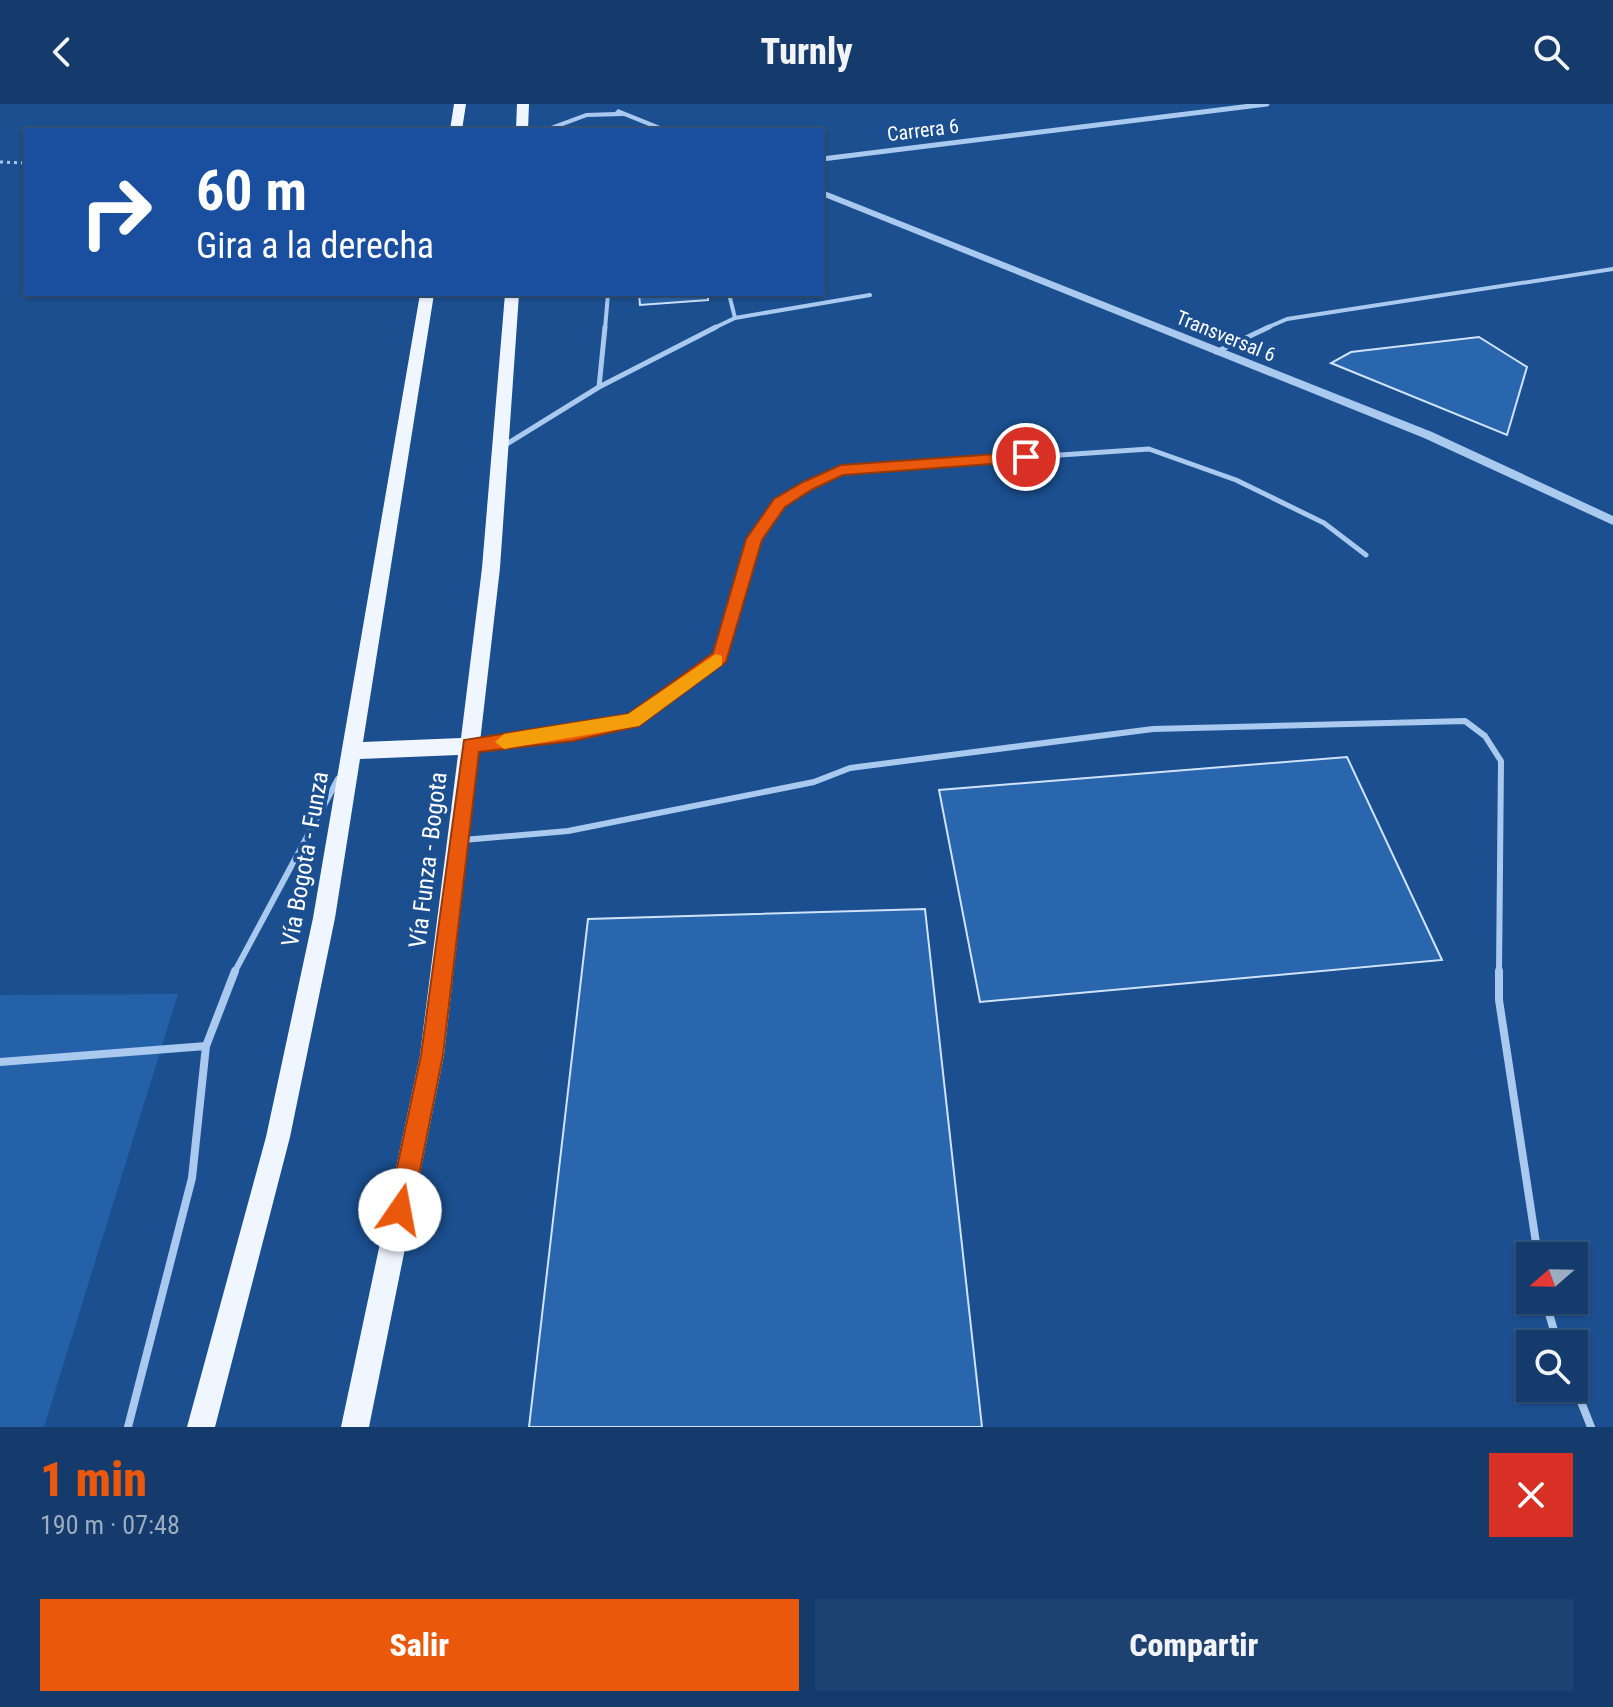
<!DOCTYPE html>
<html lang="es">
<head>
<meta charset="utf-8">
<style>
	:root { --surface:#143b6b; --page:#1d4271; --text:#f1f3f6; --muted:#9dadc1; --line:#33557e; --accent:#ea580c }
	body { margin:0; font-family:"Roboto Condensed",sans-serif; background:var(--page); color:var(--text); height:100vh; display:flex; flex-direction:column; font-size:30px; white-space:nowrap }
	* { box-sizing:border-box; margin:0 }
	p { font-size:26px; color:var(--muted) }
	.icon { flex:none; width:44px; height:44px; fill:none; stroke:currentColor; stroke-width:2; stroke-linecap:round; stroke-linejoin:round }
	.map { position:relative; height:1323px; overflow:hidden }
	.drawer { display:flex; flex-direction:column; background:var(--surface); flex:1 }
	.drawer>* { flex:none }
	.guide { position:absolute; left:24px; top:24px; width:800px; height:168px; border-radius:0px; box-shadow:0 2px 6px #0004,0 0 0 2px var(--line); background:#1a4fa0; color:#fff; overflow:hidden }
	.needle { width:52px; rotate:250deg }
	.fabs { position:absolute; left:1516px; top:1138px; display:grid; gap:16px }
	.fabs a { display:grid; place-items:center; width:72px; height:72px; border-radius:0px; background:var(--surface); box-shadow:0 2px 6px #0004,0 0 0 2px var(--line); font-size:40px }
	.pin { position:absolute; display:grid; place-items:center; width:68px; height:68px; color:#fff; margin:-34px; border:4px solid #fff; border-radius:50%; box-shadow:0 2px 8px #0007 }
	.me { position:absolute; width:88px; margin:-44px; rotate:12deg; stroke-linejoin:round; filter:drop-shadow(0 0 6px #0008) }
	.turn { display:flex; align-items:center; gap:28px; height:168px; padding:0 40px; font-size:36px }
	.turn .icon { width:104px; height:104px; stroke-width:2.5 }
	.turn b { display:block; font-size:56px; line-height:68px }
	.round { display:grid; place-items:center; flex:none; width:84px; height:84px; border-radius:0px; background:var(--page) }
	.head { display:flex; align-items:center; justify-content:space-between; height:136px; padding:0 40px }
	h1 { font-size:48px; font-weight:800; line-height:60px; color:var(--accent) }
	.cta { display:flex; gap:16px; margin-top:auto; padding:16px 40px }
	.cta a { flex:1; height:92px; border-radius:0px; background:var(--accent); color:#fff; font-size:32px; font-weight:800; line-height:92px; text-align:center }
	.cta a+a { background:var(--page); color:var(--text) }
	header { display:flex; justify-content:space-between; align-items:center; height:104px; padding:0 40px; background:var(--surface); font-size:36px; font-weight:800 }
	.map>svg:first-child { display:block }
</style>
</head>
<body>
<header><svg class="icon" aria-label="back" viewBox="0 0 24 24"><path d="M15 5l-7 7 7 7"/></svg>Turnly<svg class="icon" aria-label="search" viewBox="0 0 24 24"><circle cx="10" cy="10" r="6"/><path d="M15 15l6 6"/></svg></header>
<div class="map">
<svg width="1613" height="1323" viewBox="0 0 1613 1323">
	<rect width="100%" height="100%" fill="#1b4f8f"/>
	<!-- green -->
	<path fill="#2461a8" d="M 178,890 L 44,1323 L 0,1323 L 0,891 Z"/>
	<!-- building -->
	<path fill="#2a66ad" stroke="#cfe3fa" stroke-width="2" d="M 639,190 L 708,190 L 708,196 L 640,201 Z
		M 1479,233 L 1527,263 L 1507,331 L 1331,259 L 1351,248 Z
		M 1347,653 L 1442,856 L 980,898 L 939,686 Z
		M 925,805 L 982,1323 L 529,1323 L 588,815 Z"/>
	<g fill="none" stroke-linecap="round" stroke-linejoin="round">
		<!-- path -->
		<path stroke="#a9c9ee" stroke-width="3" stroke-dasharray="3 4" stroke-linecap="butt" d="M 0,58 L 26,59"/>
		<!-- service-far3 -->
		<path stroke="#a9c9ee" stroke-width="4" d="M 735,214 L 870,191
			M 605,225 L 608,190
			M 712,225 L 735,214 L 729,190
			M 1264,225 L 1287,215 L 1613,165"/>
		<!-- service-far2 -->
		<path stroke="#a9c9ee" stroke-width="5" d="M 1216,248 L 1269,223
			M 599,283 L 605,223
			M 502,343 L 599,283 L 716,223
			M 733,510 L 754,435 L 780,399 L 841,366 L 1149,345 L 1236,376 L 1324,419 L 1366,451"/>
		<!-- service-far1 -->
		<path stroke="#a9c9ee" stroke-width="6" d="M 474,641 L 573,629 L 632,616 L 720,553 L 733,508
			M 463,736 L 568,727 L 814,678 L 850,664 L 1153,625 L 1465,617 L 1485,632 L 1501,657 L 1499,869
			M 234,869 L 338,675"/>
		<!-- service -->
		<path stroke="#a9c9ee" stroke-width="8" d="M 1499,867 L 1499,896 L 1538,1152
			M 0,958 L 206,942
			M 1545,1196 L 1558,1240
			M 1574,1280 L 1591,1323
			M 128,1323 L 192,1074 L 206,942 L 235,867"/>
		<!-- minor -->
		<path stroke="#a9c9ee" stroke-width="5" d="M 822,55 L 1267,0"/>
		<!-- tertiary -->
		<path fill="#a9c9ee" fill-rule="evenodd" d="M 618,5 L 670,26 L 659,26 L 624,12 L 587,13 L 552,26 L 540,26 L 586,9 L 615,8 Z
			M 822,86 L 1432,328 L 1613,412 L 1613,421 L 1424,334 L 822,92 Z"/>
		<!-- primary -->
		<path fill="#f0f6ff" fill-rule="evenodd" d="M 454,0 L 466,0 L 462,26 L 450,26 Z
			M 517,0 L 529,0 L 528,26 L 516,26 Z
			M 420,190 L 434,190 L 363,638 L 461,634 L 482,464 L 505,190 L 519,190 L 500,464 L 444,951 L 369,1323 L 341,1323 L 420,951 L 458,651 L 360,655 L 335,814 L 290,1033 L 215,1323 L 187,1323 L 266,1033 L 313,814 Z"/>
	</g>
	<!-- route -->
	<path fill="#ea580c" stroke="#983908" stroke-width="2" d="M 1026,348 L 1031,349 L 1031,357 L 843,371 L 813,385 L 785,403 L 762,436 L 726,558 L 639,622 L 573,637 L 479,648 L 443,951 L 412,1106 L 408,1114 L 400,1118 L 391,1114 L 388,1106 L 421,951 L 464,636 L 628,610 L 713,549 L 746,435 L 774,395 L 803,378 L 841,361 Z"/>
	<!-- slow -->
	<path fill="#f59e0b" d="M 716,550 L 722,552 L 722,561 L 639,622 L 504,645 L 495,638 L 504,630 L 628,610 Z"/>
	<g text-anchor="middle" dominant-baseline="central" stroke-width="8" stroke-linejoin="round" paint-order="stroke">
		<!-- far-street labels -->
		<g font-size="20" fill="#fff" stroke="#1b4f8f">
			<text transform="translate(923 26) rotate(-7)">Carrera 6</text>
			<text transform="translate(1226 232) rotate(22)">Transversal 6</text>
		</g>
		<!-- street labels -->
		<g font-size="24" fill="#fff" stroke="#1b4f8f">
			<text transform="translate(305 755) rotate(-80)">Vía Bogota - Funza</text>
			<text transform="translate(428 756) rotate(-83)">Vía Funza - Bogota</text>
		</g>
	</g>
</svg>
<div class="fabs">
<a><svg class="needle" viewBox="-14 -14 28 28"><path d="M0-13l5 13h-10z" fill="#e53935"/><path d="M0 13l5-13h-10z" fill="#9dadc1"/></svg></a>
<a><svg class="icon" aria-label="search" viewBox="0 0 24 24"><circle cx="10" cy="10" r="6"/><path d="M15 15l6 6"/></svg></a>
</div>
<div class="pin" style="left:1026px;top:353px;background:#d93025"><svg class="icon" aria-label="arrive" viewBox="0 0 24 24"><path d="M6 21V4h12l-3 4 3 4H6"/></svg></div>
<svg class="me" style="left:400px;top:1106px" viewBox="-20 -20 40 40"><circle r="19" fill="#fff"/><path d="M0-13L10 11 0 6-10 11z" fill="#ea580c"/></svg>
<div class="guide">
<div class="turn"><svg class="icon" aria-label="right" viewBox="0 0 24 24"><path d="M7 20v-9h11M14 6l5 5-5 5"/></svg><div><b>60 m</b>Gira a la derecha</div></div>
</div>
</div>
<section class="drawer">
<div class="head"><div><h1>1 min</h1><p>190 m · 07:48</p></div><a class="round" style="background:#d93025;color:#fff"><svg class="icon" aria-label="close" viewBox="0 0 24 24"><path d="M6 6l12 12M18 6L6 18"/></svg></a></div>
<div class="cta"><a>Salir</a><a>Compartir</a></div>
</section>
</body>
</html>
